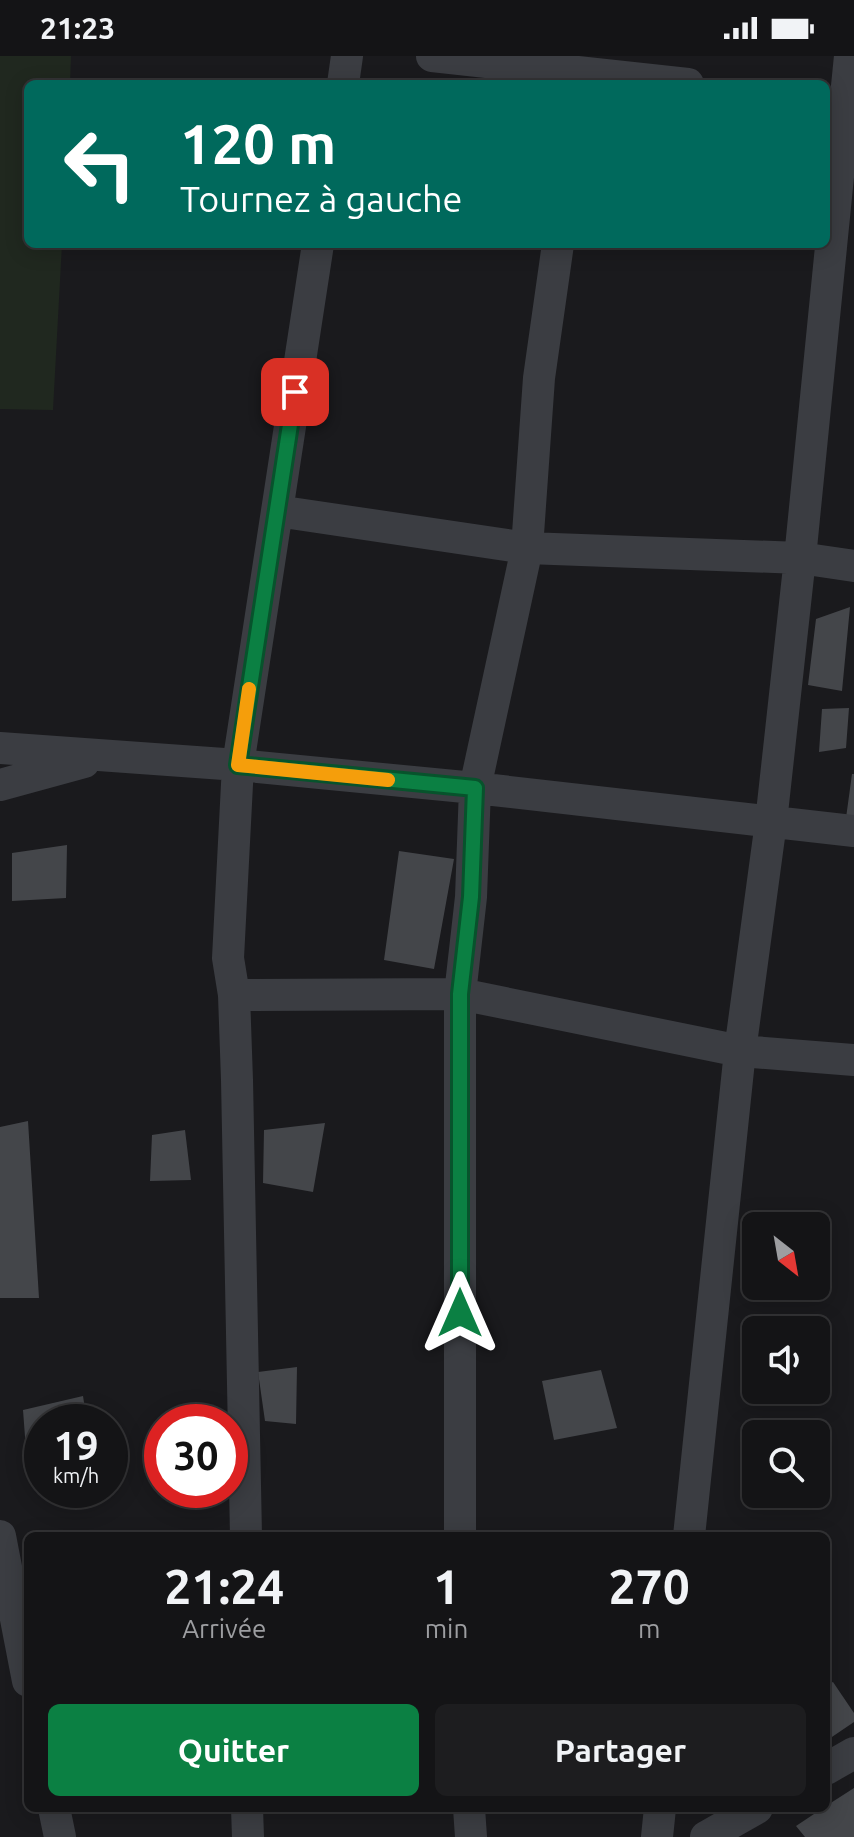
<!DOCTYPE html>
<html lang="fr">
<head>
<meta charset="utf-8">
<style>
	:root { --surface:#141416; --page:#1d1d1f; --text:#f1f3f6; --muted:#9d9ea1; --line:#333335; --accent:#0b8043 }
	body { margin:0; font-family:Ubuntu,sans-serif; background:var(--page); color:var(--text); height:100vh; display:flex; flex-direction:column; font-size:30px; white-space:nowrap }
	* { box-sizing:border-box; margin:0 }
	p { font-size:26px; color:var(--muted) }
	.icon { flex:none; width:44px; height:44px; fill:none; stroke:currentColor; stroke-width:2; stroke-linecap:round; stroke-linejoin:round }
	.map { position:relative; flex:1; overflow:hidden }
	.sheet { position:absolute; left:24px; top:1476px; width:806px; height:280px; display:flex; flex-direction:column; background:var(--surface); border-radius:12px; box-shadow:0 4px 20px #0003,0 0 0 2px var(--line) }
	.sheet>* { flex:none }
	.hud { position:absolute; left:24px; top:24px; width:806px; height:168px; border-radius:12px; box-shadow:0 4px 20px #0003,0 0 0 2px var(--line); background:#00695c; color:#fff; overflow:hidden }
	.needle { width:52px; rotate:149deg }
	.controls { position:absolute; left:742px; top:1156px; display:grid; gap:16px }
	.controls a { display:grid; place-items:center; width:88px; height:88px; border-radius:12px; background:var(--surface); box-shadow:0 4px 20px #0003,0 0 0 2px var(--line); font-size:40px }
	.speed { position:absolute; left:24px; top:1348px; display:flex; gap:16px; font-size:40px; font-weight:700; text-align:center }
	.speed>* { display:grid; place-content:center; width:104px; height:104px; border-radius:50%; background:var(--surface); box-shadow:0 4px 20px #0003,0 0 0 2px var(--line); line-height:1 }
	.speed small { font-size:20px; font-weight:400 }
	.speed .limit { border:12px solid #d22; background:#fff; color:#111 }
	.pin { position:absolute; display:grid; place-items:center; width:68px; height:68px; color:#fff; margin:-34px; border-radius:16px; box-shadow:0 4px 12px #0006 }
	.me { position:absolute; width:88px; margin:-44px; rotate:0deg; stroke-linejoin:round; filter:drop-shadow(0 0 6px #0008) }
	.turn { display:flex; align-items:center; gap:28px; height:168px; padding:0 24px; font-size:36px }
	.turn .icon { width:104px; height:104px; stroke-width:2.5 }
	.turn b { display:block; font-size:56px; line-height:68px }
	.eta { display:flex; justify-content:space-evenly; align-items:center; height:136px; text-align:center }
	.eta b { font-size:48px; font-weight:600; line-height:56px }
	.cta { display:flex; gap:16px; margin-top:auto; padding:16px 24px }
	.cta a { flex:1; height:92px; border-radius:12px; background:var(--accent); color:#fff; font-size:32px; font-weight:600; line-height:92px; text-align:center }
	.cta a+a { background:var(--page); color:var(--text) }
	.status { display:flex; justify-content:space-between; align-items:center; height:56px; padding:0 40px; background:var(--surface); direction:ltr }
	.status svg { height:22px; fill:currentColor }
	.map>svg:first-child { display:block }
</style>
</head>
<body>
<div class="status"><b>21:23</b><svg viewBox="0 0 49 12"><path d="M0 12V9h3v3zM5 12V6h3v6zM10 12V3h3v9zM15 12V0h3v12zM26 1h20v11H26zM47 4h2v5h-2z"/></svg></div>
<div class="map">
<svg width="854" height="1781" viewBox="0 0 854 1781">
	<rect width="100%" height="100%" fill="#1a1a1d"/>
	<!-- green -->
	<path fill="#20281f" d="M 0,0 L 71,0 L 70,28 L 28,28 L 28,188 L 62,188 L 53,354 L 0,353 Z"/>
	<!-- building -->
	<path fill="#44464a" d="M 850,551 L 842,635 L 808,629 L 816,563 Z
		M 849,652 L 846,692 L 819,696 L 822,653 Z
		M 852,718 L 854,718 L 854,763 L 846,762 Z
		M 67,789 L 66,842 L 12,845 L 12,797 Z
		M 399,795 L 454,803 L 434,913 L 384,904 Z
		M 28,1065 L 39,1242 L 0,1242 L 0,1071 Z
		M 325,1067 L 313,1136 L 263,1127 L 264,1074 Z
		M 185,1074 L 191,1124 L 150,1125 L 152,1079 Z
		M 297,1311 L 296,1368 L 265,1365 L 258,1316 Z
		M 601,1314 L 617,1372 L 554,1384 L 542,1325 Z
		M 83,1340 L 87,1366 L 42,1366 L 42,1392 L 26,1394 L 23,1354 Z
		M 833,1626 L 854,1657 L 854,1666 L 826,1685 L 826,1629 Z
		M 854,1732 L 854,1781 L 805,1781 L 796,1770 L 823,1752 L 826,1752 L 826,1750 Z"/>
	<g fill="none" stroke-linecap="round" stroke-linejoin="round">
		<!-- minor -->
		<path stroke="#3b3d42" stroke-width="32" d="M 432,0 L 688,28
			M 343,28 L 347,0
			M 277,455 L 527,492 L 800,502 L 854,510
			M 0,692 L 238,709 L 475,732 L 854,775
			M 0,729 L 84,706
			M 234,939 L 460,938 L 740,995 L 854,1004
			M 0,1480 L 28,1625
			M 246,1480 L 237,1024 L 234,939 L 228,902 L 238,709 L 318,188
			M 460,1480 L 460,938 L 471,841 L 475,732 L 527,492 L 539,322 L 558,188
			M 689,1480 L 740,995 L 771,766 L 800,502 L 850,0
			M 826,1713 L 854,1697
			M 54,1752 L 60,1781
			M 247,1752 L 248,1781
			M 469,1752 L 471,1781
			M 657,1781 L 660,1752
			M 706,1781 L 757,1752"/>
	</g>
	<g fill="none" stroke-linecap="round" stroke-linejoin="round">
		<defs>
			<path id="route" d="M 295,336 L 238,709 L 475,732 L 471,841 L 460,938 L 460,1257"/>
		</defs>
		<!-- route casing -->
		<use href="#route" stroke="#07532c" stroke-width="20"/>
		<!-- route -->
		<use href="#route" stroke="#0b8043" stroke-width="14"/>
		<!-- slow -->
		<path stroke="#f59e0b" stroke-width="14" d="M 249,633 L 238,709 L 388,724"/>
	</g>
</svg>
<div class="controls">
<a><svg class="needle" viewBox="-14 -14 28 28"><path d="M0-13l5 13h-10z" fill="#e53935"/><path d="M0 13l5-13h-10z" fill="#9d9ea1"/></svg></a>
<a><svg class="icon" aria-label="sound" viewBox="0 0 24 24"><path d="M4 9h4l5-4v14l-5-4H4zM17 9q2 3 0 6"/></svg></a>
<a><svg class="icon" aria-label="search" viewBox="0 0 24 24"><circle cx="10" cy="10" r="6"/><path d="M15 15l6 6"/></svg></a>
</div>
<div class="speed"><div>19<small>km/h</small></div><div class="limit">30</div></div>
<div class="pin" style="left:295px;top:336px;background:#d93025"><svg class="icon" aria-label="arrive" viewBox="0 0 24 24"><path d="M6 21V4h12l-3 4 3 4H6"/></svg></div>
<svg class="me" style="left:460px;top:1257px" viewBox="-20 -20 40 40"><path d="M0-17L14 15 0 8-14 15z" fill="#0b8043" stroke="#fff" stroke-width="4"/></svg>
<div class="hud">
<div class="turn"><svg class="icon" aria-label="left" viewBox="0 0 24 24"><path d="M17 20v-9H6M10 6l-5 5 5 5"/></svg><div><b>120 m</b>Tournez à gauche</div></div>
</div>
<section class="sheet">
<div class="eta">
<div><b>21:24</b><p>Arrivée</p></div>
<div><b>1</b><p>min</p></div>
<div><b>270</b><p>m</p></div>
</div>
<div class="cta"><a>Quitter</a><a>Partager</a></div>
</section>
</div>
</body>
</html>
